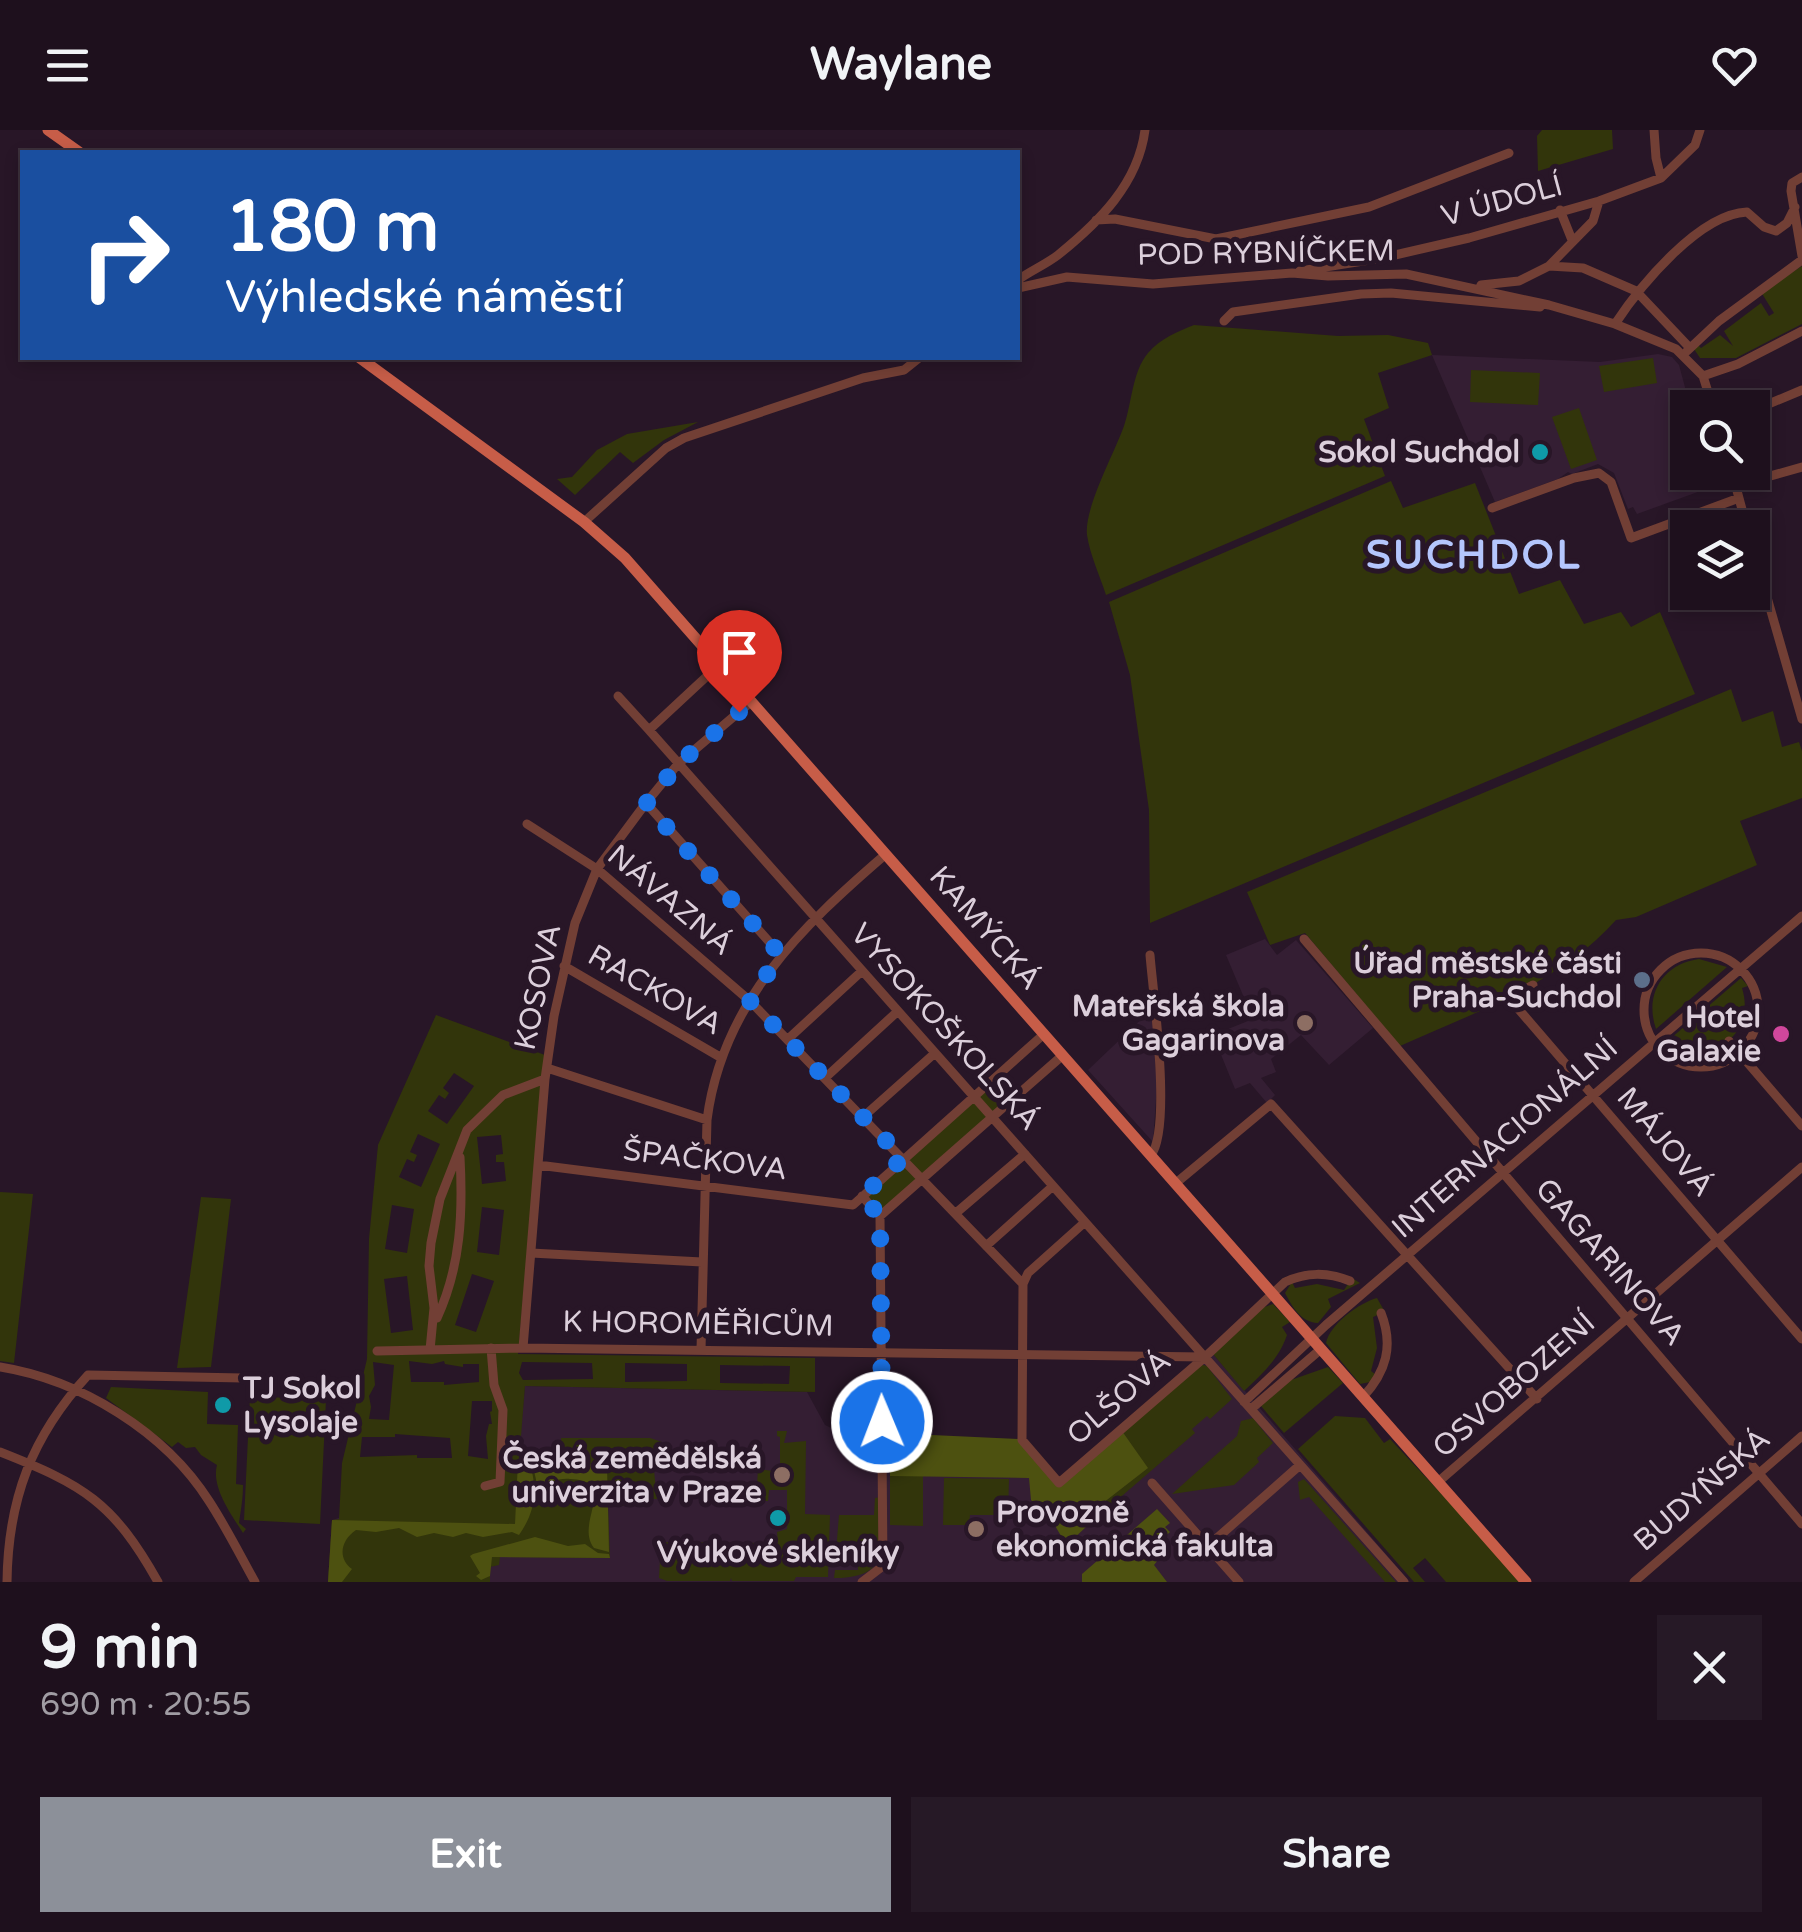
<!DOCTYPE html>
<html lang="en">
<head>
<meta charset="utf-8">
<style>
	:root { --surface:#1e101d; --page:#261926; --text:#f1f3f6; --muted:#a19da4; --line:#3c303b; --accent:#8c9099 }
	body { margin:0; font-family:"Varela Round",sans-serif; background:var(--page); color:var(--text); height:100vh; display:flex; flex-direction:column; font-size:38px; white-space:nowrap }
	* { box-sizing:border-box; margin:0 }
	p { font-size:32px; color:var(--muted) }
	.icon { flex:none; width:55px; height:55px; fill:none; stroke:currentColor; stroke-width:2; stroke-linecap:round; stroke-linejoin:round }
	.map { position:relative; height:1452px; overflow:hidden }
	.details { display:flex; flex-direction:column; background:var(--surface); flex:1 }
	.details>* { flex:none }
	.top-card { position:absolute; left:20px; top:20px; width:1000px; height:210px; border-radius:0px; box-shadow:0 5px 15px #0003,0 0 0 2px var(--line); background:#1a4fa0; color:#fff; overflow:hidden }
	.fabs { position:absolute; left:1670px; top:260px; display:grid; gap:20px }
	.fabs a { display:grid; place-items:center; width:100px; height:100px; border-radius:0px; background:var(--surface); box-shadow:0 5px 15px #0003,0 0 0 2px var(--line); font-size:50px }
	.pin { position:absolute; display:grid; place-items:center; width:85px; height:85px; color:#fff; margin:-102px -42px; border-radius:50% 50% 50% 0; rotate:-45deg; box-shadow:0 0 10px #0007 }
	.pin .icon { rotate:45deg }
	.me { position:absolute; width:110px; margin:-55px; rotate:359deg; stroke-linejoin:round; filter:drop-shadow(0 0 8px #0008) }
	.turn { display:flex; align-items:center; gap:35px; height:210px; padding:0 40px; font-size:45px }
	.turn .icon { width:130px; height:130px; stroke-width:2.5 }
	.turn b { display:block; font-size:70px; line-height:85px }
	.round { display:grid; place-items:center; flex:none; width:105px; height:105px; border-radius:0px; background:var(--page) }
	.head { display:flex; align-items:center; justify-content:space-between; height:170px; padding:0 40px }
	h1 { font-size:60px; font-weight:700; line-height:75px }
	.button { display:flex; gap:20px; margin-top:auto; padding:20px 40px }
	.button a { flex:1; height:115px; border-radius:0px; background:var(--accent); color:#fff; font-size:40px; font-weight:700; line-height:115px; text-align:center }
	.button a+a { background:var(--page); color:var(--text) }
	header { display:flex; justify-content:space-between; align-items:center; height:130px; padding:0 40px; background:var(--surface); font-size:45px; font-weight:700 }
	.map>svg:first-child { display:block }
</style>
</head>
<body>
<header><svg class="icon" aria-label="menu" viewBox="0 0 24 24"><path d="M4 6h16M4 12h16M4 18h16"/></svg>Waylane<svg class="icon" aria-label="heart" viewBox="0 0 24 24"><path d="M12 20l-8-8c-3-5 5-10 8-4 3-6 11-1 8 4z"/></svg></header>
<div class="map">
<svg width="1802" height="1452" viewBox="0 0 1802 1452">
	<rect width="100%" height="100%" fill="#281627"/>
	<!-- built -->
	<path fill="#341e33" d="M 1658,224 L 1672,227 L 1679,235 L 1686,261 L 1692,259 L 1698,277 L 1688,278 L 1687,315 L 1680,317 L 1688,342 L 1693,349 L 1701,346 L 1706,359 L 1637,384 L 1633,377 L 1628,379 L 1614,343 L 1598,334 L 1572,344 L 1568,342 L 1558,349 L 1495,372 L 1432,225 L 1600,232 Z
		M 1265,809 L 1277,825 L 1296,810 L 1373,898 L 1329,935 L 1301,905 L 1271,929 L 1276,942 L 1261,948 L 1275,965 L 1267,973 L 1250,953 L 1235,959 L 1213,905 L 1253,889 L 1226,825 Z
		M 1152,879 L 1157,955 L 1153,1012 L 1088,940 Z
		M 1213,1224 L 1410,1452 L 328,1452 L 332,1390 L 518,1331 L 525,1256 L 807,1262 L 825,1295 L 844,1304 L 1018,1310 L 1058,1358 Z"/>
	<!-- green -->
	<path fill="#32350b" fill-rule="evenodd" d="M 1542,0 L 1612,0 L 1613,19 L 1538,41 L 1537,6 Z
		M 1802,136 L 1802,194 L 1736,228 L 1700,228 L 1694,219 L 1696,213 L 1701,218 L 1720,205 L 1733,216 L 1724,201 L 1761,173 L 1769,186 L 1774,183 L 1761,162 Z
		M 1194,195 L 1338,206 L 1388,205 L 1428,213 L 1432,225 L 1378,243 L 1389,278 L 1364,289 L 1385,346 L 1106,465 C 1100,446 1090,425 1087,405 C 1084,378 1114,324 1124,296 C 1132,273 1132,242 1148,223 C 1161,208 1177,202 1194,195 Z
		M 1653,228 L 1657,253 L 1604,262 L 1599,236 Z
		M 1471,240 L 1540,243 L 1538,275 L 1470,272 Z
		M 1579,278 L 1597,330 L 1571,339 L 1552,287 Z
		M 698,292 L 664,310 L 633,333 L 620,322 L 575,365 L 557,349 L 572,347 L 597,320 L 627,304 Z
		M 1391,351 L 1403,378 L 1475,353 L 1519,464 L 1560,450 L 1584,494 L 1621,482 L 1631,497 L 1660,482 L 1695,564 L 1150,793 L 1149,680 L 1130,545 L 1109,472 Z
		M 1731,559 L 1742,592 L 1773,581 L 1782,617 L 1799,612 L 1802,621 L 1802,668 L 1740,691 L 1757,735 L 1636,787 L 1616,790 C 1560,853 1476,882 1400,916 L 1305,803 L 1270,815 L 1247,762 Z
		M 1699,829 L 1727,837 L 1656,899 C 1644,864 1663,834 1699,829 Z
		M 1741,848 L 1748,856 L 1742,858 C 1756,902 1714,936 1674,915 L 1668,919 L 1663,915 Z
		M 436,885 L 545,925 L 518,1224 L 815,1228 L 815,1262 L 525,1256 L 519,1331 L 562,1333 L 561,1308 L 650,1308 L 662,1312 L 662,1330 L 653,1331 L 657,1369 L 630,1369 L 629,1376 L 608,1375 L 610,1428 L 500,1427 L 499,1435 L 490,1437 L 490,1452 L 328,1452 L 332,1390 L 339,1389 L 342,1333 L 367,1229 L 369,1109 L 378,1015 ZM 454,943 L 474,956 L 447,994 L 428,981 L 439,965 L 445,969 L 449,963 L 443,958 ZM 418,1004 L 440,1014 L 421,1057 L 399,1047 L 407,1029 L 414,1032 L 417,1025 L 410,1022 ZM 501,1005 L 503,1024 L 496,1025 L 496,1032 L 504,1032 L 506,1051 L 482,1054 L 477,1007 ZM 392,1075 L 414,1079 L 407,1123 L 385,1119 ZM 482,1077 L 504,1080 L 499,1125 L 477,1122 ZM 472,1144 L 494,1151 L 476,1202 L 455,1195 ZM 407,1146 L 413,1200 L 391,1203 L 384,1149 ZM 409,1231 L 432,1234 L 444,1231 L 445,1234 L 463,1237 L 463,1234 L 479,1234 L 479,1252 L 444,1255 L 444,1252 L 411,1252 ZM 373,1232 L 394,1235 L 389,1290 L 369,1289 L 371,1277 L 369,1266 L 375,1255 ZM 522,1232 L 592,1233 L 593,1249 L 523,1250 L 519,1243 ZM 625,1233 L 687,1234 L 687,1251 L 625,1252 ZM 720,1235 L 790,1236 L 789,1254 L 720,1253 ZM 472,1271 L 492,1271 L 492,1281 L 490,1282 L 492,1294 L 489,1294 L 486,1306 L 488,1329 L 468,1326 ZM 395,1304 L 450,1308 L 452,1328 L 417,1328 L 417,1325 L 360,1327 L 362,1307 L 395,1307 Z
		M 988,957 L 1003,973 L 882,1081 L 867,1065 Z
		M 0,1062 L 33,1064 L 14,1233 L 0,1231 Z
		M 201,1067 L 231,1069 L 211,1237 L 177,1238 Z
		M 1352,1148 L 1360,1153 L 1328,1169 L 1331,1177 L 1318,1193 C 1300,1192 1292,1176 1285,1163 L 1292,1152 L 1295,1158 L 1317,1154 L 1344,1160 Z
		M 1377,1168 L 1385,1182 L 1373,1187 L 1377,1218 L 1371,1241 L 1376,1245 L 1370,1252 L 1360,1254 L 1326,1213 C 1330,1194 1359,1173 1377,1168 Z
		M 1273,1174 L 1290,1192 L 1282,1197 L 1287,1205 C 1279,1229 1262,1244 1244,1261 L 1213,1224 L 1262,1178 Z
		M 1199,1234 L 1207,1236 L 1232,1269 L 1210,1289 L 1207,1286 L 1192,1299 L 1195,1303 L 1087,1396 L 1094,1380 L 1147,1338 L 1122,1301 Z
		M 1328,1237 L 1343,1253 L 1284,1303 L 1261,1276 L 1291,1250 Z
		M 111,1257 L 208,1262 L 207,1294 L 238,1295 L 236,1354 L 243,1355 C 243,1369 241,1379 239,1393 L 246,1399 L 243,1403 C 231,1384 211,1357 217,1335 L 201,1325 L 195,1317 L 186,1318 L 178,1312 L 172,1317 L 106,1268 Z
		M 250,1266 L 326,1270 L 320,1394 L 244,1390 Z
		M 1335,1286 L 1365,1288 L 1384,1313 L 1390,1309 L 1524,1452 L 1446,1452 L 1425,1428 L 1413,1438 L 1425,1452 L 1414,1452 L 1298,1319 Z
		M 1253,1288 L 1273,1313 L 1257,1328 L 1259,1332 L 1234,1355 L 1172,1364 L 1237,1306 L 1241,1291 Z
		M 777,1301 L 787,1301 L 784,1313 L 806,1311 L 805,1384 L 830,1385 L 828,1447 L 796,1447 L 794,1451 L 732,1451 L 731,1448 L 730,1451 L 667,1451 L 659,1448 L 661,1412 L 778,1413 L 777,1402 L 787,1399 L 787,1360 L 769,1360 L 768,1371 L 756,1371 L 758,1339 L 780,1342 L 780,1307 L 777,1306 Z
		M 890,1346 L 923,1346 L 923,1396 L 890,1395 Z
		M 944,1348 L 1009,1349 L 1008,1385 L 970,1385 L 969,1395 L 943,1395 Z
		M 1304,1349 L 1396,1452 L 1385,1452 L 1309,1367 L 1300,1370 L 1298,1352 Z
		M 881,1367 C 880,1414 894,1448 834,1448 L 835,1440 L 858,1440 L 857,1421 L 837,1421 L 835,1434 L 839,1385 L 874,1385 L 875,1368 Z"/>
	<!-- forest -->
	<path fill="#4d5110" d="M 1122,1301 L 1148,1338 L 1094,1380 L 1087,1396 L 1069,1413 L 1064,1411 L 1054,1394 L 1031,1370 L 1029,1348 L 890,1346 L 889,1303 L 1019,1309 L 1059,1355 Z
		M 518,1331 L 530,1334 C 538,1361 535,1382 519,1405 L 512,1402 L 483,1407 L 466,1403 L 453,1407 L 434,1403 L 417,1407 L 399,1398 L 376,1402 L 356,1400 C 341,1410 337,1428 352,1439 L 342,1452 L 328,1452 L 332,1390 L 515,1394 Z
		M 532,1332 L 607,1335 L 609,1422 L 594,1418 C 574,1393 620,1351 570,1349 C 558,1348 548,1353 537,1354 Z
		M 1157,1379 L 1170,1393 L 1165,1397 L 1170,1402 L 1159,1412 L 1163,1424 L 1154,1435 L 1167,1452 L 1082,1452 L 1082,1444 Z
		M 535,1407 L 568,1416 L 585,1414 L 598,1423 L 609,1424 L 610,1428 L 492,1427 L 490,1446 L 481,1450 L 476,1446 L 480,1443 L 470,1426 L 473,1424 Z"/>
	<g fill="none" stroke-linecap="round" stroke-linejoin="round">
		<!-- minor -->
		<path stroke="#723f35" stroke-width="9" d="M 1654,0 L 1656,28 L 1661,48
			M 1802,47 L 1792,53 L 1791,61 L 1802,126
			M 1560,80 L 1572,110
			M 1096,90 L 1115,89 L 1216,109 L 1369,77 L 1509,23
			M 1549,136 L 1593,91 L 1599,71
			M 1300,141 L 1382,128 L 1469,108 L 1599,71 L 1661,48 L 1695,15 L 1700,0
			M 1018,150 C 1030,141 1045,135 1058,125 C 1099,92 1138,54 1145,0
			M 1481,155 L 1519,151 L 1549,136 L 1583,138 L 1636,161 L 1689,217
			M 1018,158 L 1067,147 L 1153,154 L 1292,143 L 1328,146 L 1406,144 L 1549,175 L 1615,194 L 1676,219 L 1703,246 L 1713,278
			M 1224,191 L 1233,182 L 1361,164 L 1391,163 L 1540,177
			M 1615,194 C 1640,156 1699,84 1747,82 L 1764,97 L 1776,101 L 1787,93 L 1795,77
			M 1687,221 L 1719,191 L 1802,130
			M 1703,246 L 1738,234 L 1802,201
			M 1752,281 L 1802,260
			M 1732,342 L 1747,398
			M 1735,356 L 1802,337
			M 1492,378 L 1574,348 L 1599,343 L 1611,352 L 1631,408 L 1739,368
			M 584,392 L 666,318 L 684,308 L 863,248 L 904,240 L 919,228
			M 1752,415 L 1802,589
			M 618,566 L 649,600 L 720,534
			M 649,600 L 1404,1452
			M 646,673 L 780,824
			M 527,694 L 597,739 L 750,871 L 1023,1154
			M 1304,809 L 1802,1394
			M1644 880a57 57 0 1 1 114 0a57 57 0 1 1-114 0Z
			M 1150,825 C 1153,863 1172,998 1151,1025
			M 564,836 L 720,927
			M 1533,855 L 1509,868 L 1802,1209
			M 788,909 L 862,841
			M 1729,911 L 1802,996
			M 547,938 L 707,990
			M 825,948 L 898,881
			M 863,987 L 935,923
			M 538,1035 L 853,1075 L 1044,904
			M 1176,1053 L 1271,974 L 1537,1269
			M 862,1066 L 880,1086
			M 956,1083 L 1025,1024
			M 880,1086 L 1063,925
			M 1085,1092 L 1028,1143 L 1023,1154 L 1022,1310 L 1059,1353 L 1205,1227 L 1285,1152 C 1307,1142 1327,1142 1350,1151
			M 986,1116 L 1053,1056
			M 531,1123 L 702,1132
			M 437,1188 C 461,1136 463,1083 460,1027
			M 523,1218 L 545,949 L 554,886 L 575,793 L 597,739 L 646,673 L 678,634 L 752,571
			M 430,1220 L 434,1178 L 429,1136 L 431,1113 L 440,1069 L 467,1000 L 503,965 L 545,949
			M 701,1220 L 707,990 C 722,873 801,797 886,724
			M 377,1221 L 523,1218 L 1204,1227
			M 0,1237 C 81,1250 165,1302 209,1371 C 226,1397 240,1425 255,1452
			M 1363,1267 C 1386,1242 1394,1216 1381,1183
			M 1244,1272 L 1326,1195 L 1802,786
			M 1251,1279 L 1321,1219
			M 0,1322 C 84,1355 113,1372 158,1452
			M 1438,1352 L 1802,1037
			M 1152,1353 L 1239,1452
			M 485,1356 L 500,1352 L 503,1280 L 494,1255 L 491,1218
			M 1208,1416 L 1300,1335
			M 7,1452 C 8,1369 32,1306 88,1245 L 243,1248
			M 862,1452 L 883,1436 L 880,1086
			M 1634,1452 L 1802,1306"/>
		<!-- major -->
		<path stroke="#c75d48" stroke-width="11" d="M 48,0 L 79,22
			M 360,228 L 584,392 L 625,428 L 1526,1452"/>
	</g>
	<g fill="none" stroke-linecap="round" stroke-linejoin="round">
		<!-- route -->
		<path stroke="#1a73e8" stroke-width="18" stroke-dasharray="0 32.4" d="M 739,582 L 678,634 L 646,674 L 780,824 L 750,871 L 903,1028 L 862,1066 L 880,1086 L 882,1292"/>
	</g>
	<!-- markers -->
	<g fill="#0f9aa8" stroke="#281627" stroke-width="4">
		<circle cx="1540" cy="322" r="10"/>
		<circle cx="223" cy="1275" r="10"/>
		<circle cx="778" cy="1388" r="10"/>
	</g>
	<circle fill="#5c6f8a" stroke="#281627" stroke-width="4" cx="1642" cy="850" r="10"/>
	<g fill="#8d6e63" stroke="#281627" stroke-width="4">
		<circle cx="1305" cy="893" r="10"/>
		<circle cx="782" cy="1345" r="10"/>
		<circle cx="976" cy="1399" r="10"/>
	</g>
	<circle fill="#d1479c" stroke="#281627" stroke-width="4" cx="1781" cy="904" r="10"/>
	<g text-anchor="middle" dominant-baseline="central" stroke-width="10" stroke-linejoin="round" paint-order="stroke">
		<!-- street labels -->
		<g font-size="30" fill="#dccfdb" stroke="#281627">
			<text transform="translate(1502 71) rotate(-15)">V ÚDOLÍ</text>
			<text transform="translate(1266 123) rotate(-1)">POD RYBNÍČKEM</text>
			<text transform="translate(670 770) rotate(40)">NÁVAZNÁ</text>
			<text transform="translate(985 798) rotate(49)">KAMÝCKÁ</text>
			<text transform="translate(538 857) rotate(-78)">KOSOVA</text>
			<text transform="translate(655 860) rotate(30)">RACKOVA</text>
			<text transform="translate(945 897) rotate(48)">VYSOKOŠKOLSKÁ</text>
			<text transform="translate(1505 1008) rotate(-41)">INTERNACIONÁLNÍ</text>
			<text transform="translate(1665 1012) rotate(50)">MÁJOVÁ</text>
			<text transform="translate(705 1030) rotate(7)">ŠPAČKOVA</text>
			<text transform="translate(1610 1132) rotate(49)">GAGARINOVA</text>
			<text transform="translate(698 1194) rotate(1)">K HOROMĚŘICŮM</text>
			<text transform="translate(1514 1255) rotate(-41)">OSVOBOZENÍ</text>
			<text transform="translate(1119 1268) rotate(-41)">OLŠOVÁ</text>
			<text transform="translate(1702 1360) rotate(-41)">BUDYŇSKÁ</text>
		</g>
		<!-- poi labels -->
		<g font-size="30" font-weight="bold" fill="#dccfdb" stroke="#281627" text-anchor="end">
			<text x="1520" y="322">Sokol Suchdol</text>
			<text x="1622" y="833">Úřad městské části<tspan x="1622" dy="34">Praha-Suchdol</tspan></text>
			<text x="1285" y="876">Mateřská škola<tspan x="1285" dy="34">Gagarinova</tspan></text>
			<text x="1761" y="887">Hotel<tspan x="1761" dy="34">Galaxie</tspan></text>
			<text x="243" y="1258" text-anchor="start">TJ Sokol<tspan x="243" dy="34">Lysolaje</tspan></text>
			<text x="762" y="1328">Česká zemědělská<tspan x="762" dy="34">univerzita v Praze</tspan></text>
			<text x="996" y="1382" text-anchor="start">Provozně<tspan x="996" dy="34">ekonomická fakulta</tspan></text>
			<text x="778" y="1422" text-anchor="middle">Výukové skleníky</text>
		</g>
		<!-- district labels -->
		<g font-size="40" font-weight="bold" letter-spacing="2.5" fill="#b4c6fd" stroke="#281627">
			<text x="1474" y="425">SUCHDOL</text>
		</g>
	</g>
</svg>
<div class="fabs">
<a><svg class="icon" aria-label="search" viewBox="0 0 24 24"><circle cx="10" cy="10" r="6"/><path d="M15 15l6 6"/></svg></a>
<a><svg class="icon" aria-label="layers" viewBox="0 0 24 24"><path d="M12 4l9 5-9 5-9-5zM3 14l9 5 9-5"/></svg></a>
</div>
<div class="pin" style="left:739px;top:582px;background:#d93025"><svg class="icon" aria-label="arrive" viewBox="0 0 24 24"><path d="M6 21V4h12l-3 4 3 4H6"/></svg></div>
<svg class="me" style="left:882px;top:1292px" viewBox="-20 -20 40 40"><circle r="17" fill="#1a73e8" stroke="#fff" stroke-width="3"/><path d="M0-11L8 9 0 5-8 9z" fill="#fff"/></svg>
<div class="top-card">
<div class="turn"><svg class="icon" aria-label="right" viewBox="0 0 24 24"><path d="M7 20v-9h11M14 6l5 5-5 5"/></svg><div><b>180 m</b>Výhledské náměstí</div></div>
</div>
</div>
<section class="details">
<div class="head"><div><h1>9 min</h1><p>690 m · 20:55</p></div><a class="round"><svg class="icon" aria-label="close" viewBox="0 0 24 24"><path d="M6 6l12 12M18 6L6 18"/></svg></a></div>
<div class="button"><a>Exit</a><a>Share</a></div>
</section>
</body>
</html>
